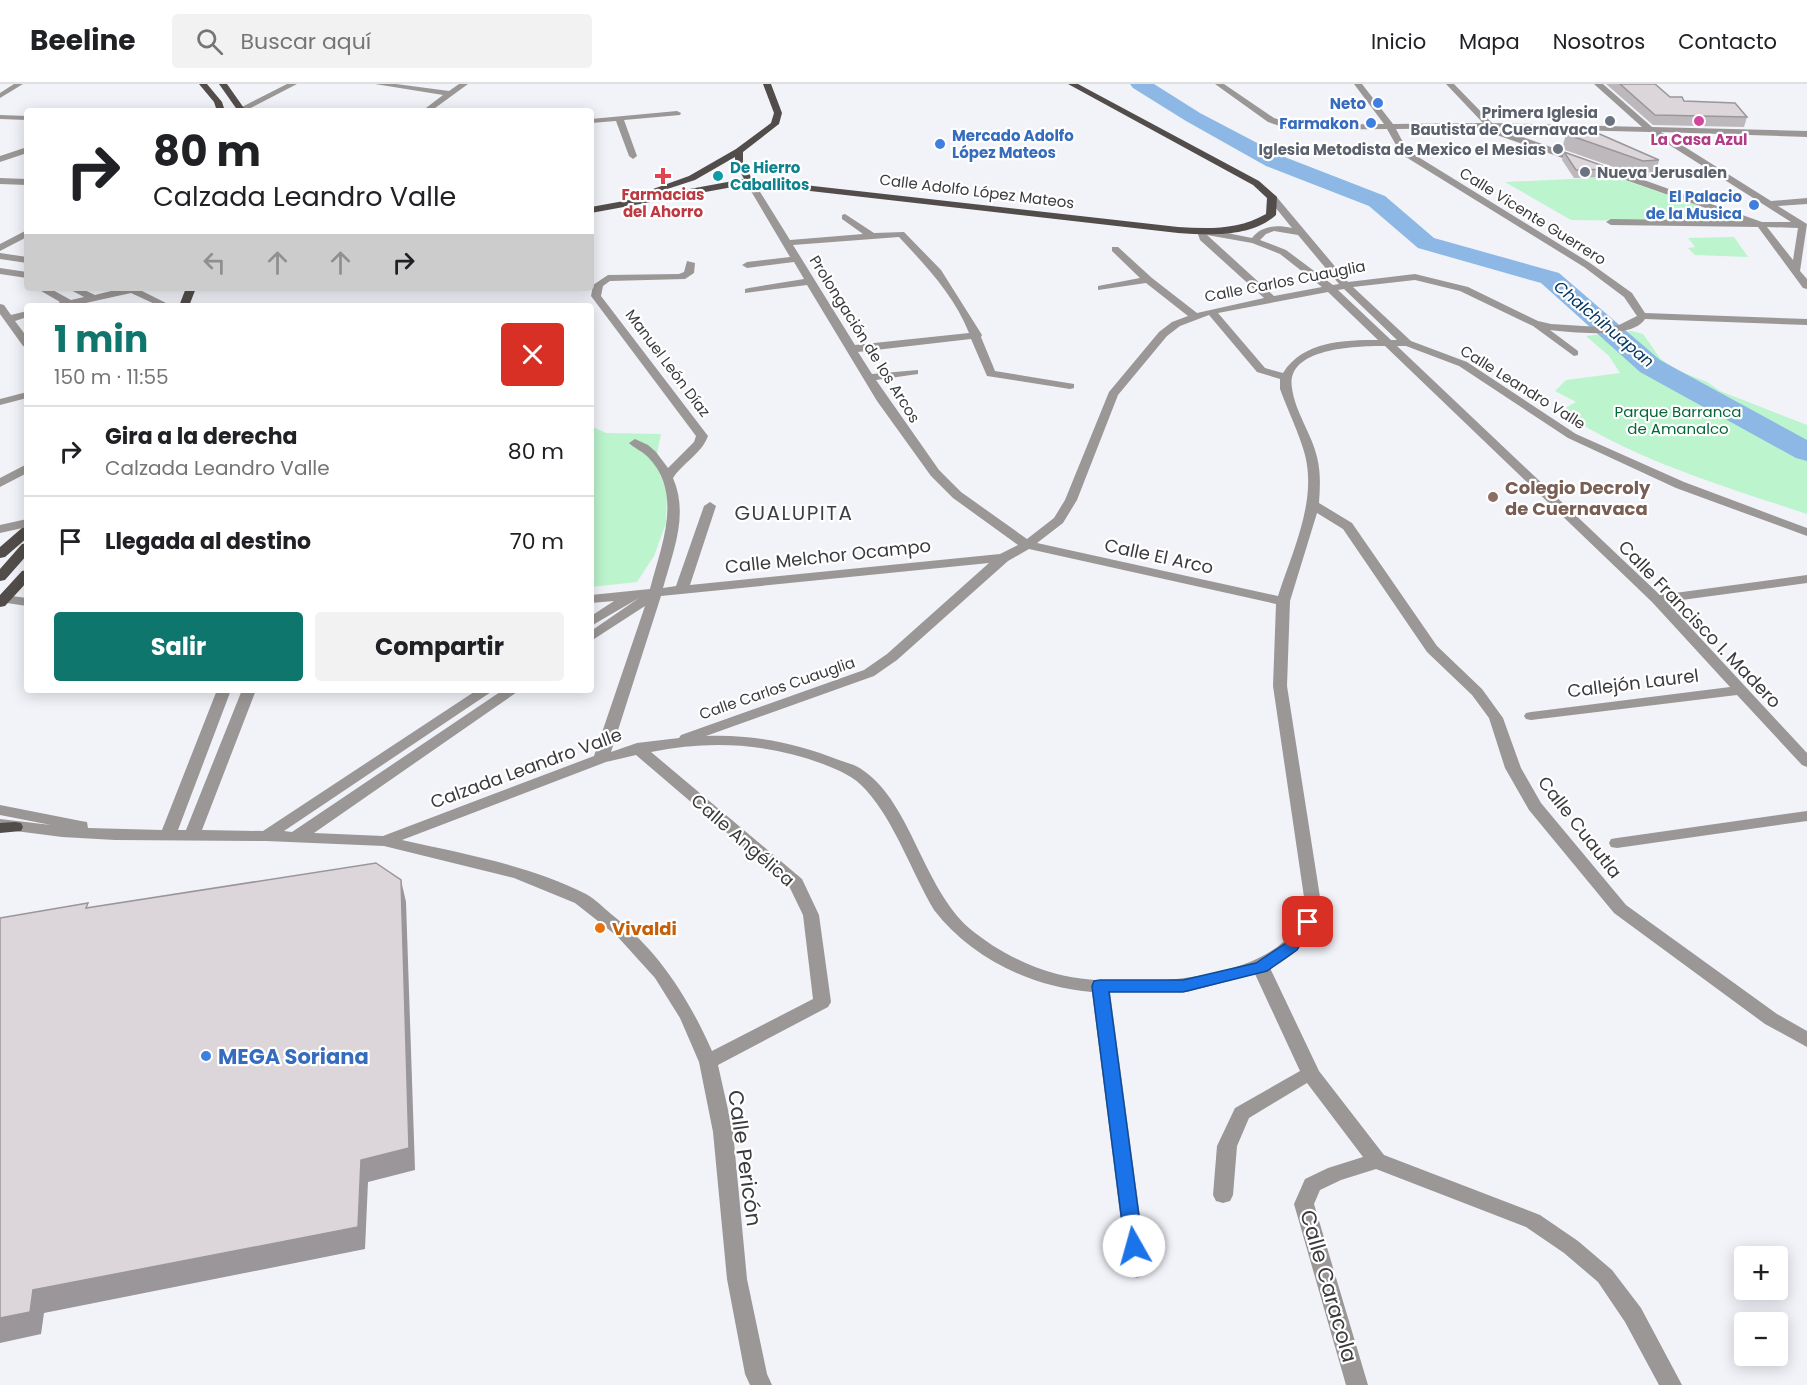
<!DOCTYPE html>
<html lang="es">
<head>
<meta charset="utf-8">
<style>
	:root { --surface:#fff; --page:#f2f2f2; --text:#202124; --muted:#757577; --line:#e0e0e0; --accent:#0f766e }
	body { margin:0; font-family:Poppins,sans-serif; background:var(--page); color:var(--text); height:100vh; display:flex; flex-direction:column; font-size:22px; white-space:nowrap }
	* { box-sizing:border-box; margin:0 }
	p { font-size:20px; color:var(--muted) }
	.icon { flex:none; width:33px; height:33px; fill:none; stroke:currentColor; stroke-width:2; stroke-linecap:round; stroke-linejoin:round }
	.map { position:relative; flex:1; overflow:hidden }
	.panel { position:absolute; left:24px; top:219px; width:570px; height:390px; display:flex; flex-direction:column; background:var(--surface); border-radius:6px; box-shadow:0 3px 15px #0003 }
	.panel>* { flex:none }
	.top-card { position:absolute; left:24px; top:24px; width:570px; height:183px; border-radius:6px; box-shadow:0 3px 15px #0003; background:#fff; color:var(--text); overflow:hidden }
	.fabs { position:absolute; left:1734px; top:1162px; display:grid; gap:12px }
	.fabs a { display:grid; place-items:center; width:54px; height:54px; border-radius:6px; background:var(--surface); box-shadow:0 3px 15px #0003; font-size:30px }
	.pin { position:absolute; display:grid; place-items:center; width:51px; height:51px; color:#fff; margin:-26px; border-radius:12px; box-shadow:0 3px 9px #0006 }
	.me { position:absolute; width:66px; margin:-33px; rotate:353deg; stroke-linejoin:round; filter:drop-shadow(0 0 4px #0008) }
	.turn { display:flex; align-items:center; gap:21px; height:126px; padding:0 30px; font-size:27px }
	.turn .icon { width:78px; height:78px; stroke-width:2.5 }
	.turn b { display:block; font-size:42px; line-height:51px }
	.lanes { display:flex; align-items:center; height:57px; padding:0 30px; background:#0003; justify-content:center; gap:30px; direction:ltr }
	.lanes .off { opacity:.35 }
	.round { display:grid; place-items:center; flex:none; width:63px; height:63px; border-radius:6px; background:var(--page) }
	.overview { display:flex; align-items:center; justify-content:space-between; height:102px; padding:0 30px }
	h1 { font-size:36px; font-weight:700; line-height:45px; color:var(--accent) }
	.button { display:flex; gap:12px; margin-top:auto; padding:12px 30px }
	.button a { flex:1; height:69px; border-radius:6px; background:var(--accent); color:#fff; font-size:24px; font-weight:700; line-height:69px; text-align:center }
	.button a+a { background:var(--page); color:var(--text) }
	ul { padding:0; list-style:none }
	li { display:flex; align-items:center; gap:18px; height:90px; padding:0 30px; border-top:2px solid var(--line) }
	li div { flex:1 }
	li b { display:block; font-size:22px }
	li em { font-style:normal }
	header { display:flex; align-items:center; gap:36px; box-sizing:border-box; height:84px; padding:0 30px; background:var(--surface); border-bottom:2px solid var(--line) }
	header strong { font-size:28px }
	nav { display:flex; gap:33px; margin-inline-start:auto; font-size:21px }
	.search { width:420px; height:54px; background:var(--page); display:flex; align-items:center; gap:15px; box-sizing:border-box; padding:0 21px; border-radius:6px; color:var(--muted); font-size:22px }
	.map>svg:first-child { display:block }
</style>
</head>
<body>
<header>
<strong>Beeline</strong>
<div class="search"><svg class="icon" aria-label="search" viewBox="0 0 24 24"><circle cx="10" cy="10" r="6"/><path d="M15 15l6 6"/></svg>Buscar aquí</div>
<nav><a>Inicio</a><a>Mapa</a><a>Nosotros</a><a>Contacto</a></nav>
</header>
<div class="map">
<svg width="1807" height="1301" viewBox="0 0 1807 1301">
	<rect width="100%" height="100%" fill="#f1f3f9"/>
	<!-- green -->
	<path fill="#bbf4cd" d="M 1616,93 L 1734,134 L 1730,138 L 1571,136 L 1505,98 Z
		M 1734,153 L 1748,173 L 1695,171 L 1688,164 L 1695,163 L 1688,154 Z
		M 1632,247 L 1643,250 L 1660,274 L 1674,285 L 1707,298 L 1720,307 L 1807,341 L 1807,430 C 1723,402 1634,376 1560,327 L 1576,318 L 1555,307 L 1566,296 L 1620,289 L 1609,272 L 1586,252 Z
		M 591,342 L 606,349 L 661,350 L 655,379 L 667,407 L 666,439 L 654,472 L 637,498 L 591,503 Z"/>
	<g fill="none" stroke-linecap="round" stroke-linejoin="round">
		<!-- river -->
		<path fill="#8db8e5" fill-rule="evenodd" d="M 1130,0 L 1154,0 L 1200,29 L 1282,72 L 1385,112 L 1434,154 L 1559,189 L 1660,276 L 1807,356 L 1807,377 L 1796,374 L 1640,288 L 1541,199 L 1418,164 L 1369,122 L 1266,82 L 1186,37 L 1133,4 Z"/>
		<!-- minor -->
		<path fill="#9a9796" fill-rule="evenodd" d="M 14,0 L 23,0 L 0,14 L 0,9 Z
			M 287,0 L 297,0 L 245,27 L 238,25 Z
			M 375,0 L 396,0 L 449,7 L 459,0 L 468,0 L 431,27 L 422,27 L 443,11 Z
			M 1215,0 L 1224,0 L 1274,34 L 1296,41 L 1384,40 L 1354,0 L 1362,0 L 1393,40 L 1483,39 L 1446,0 L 1454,0 L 1492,39 L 1642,43 L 1594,0 L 1603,0 L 1652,43 L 1807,47 L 1807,53 L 1661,48 L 1771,117 L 1807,114 L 1807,120 L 1778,122 L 1807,140 L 1800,187 L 1807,195 L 1807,205 L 1803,204 L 1758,143 L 1611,141 L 1606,138 L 1611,135 L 1743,137 L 1494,50 L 1488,44 L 1396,45 L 1407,66 L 1590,179 L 1632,209 L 1645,229 L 1807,235 L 1807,241 L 1645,235 C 1632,256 1571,248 1550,246 L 1578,267 L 1578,271 L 1574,272 L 1533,242 L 1460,207 L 1415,196 L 1353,203 L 1411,257 L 1467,278 L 1576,350 L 1684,398 L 1807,444 L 1807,452 L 1676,404 L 1568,354 L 1459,282 L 1406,262 L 1397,262 L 1660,511 L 1807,491 L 1807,499 L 1667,518 L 1807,669 L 1807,683 L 1802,681 L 1737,611 L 1531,636 L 1526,635 L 1524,632 L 1526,629 L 1531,628 L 1730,603 L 1652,518 L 1385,262 C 1359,262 1285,263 1292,304 C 1295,328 1312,350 1317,373 C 1321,389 1320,404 1319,419 L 1352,439 L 1437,562 L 1482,605 L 1503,634 L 1521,684 L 1541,719 L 1626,821 L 1777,930 L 1807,947 L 1807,963 L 1765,940 L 1614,829 L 1529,726 L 1505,684 L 1489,634 L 1472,611 L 1427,568 L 1343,445 L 1317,429 L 1290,517 L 1287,602 L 1320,813 C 1317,845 1300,871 1270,884 L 1319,987 L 1384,1071 L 1540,1131 L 1578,1157 L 1612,1186 L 1641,1224 L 1682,1301 L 1659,1301 L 1625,1238 L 1598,1198 L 1564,1169 L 1526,1143 L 1376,1085 L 1341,1096 L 1320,1106 L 1314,1120 L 1368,1301 L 1346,1301 L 1294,1120 L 1305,1095 L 1328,1084 L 1363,1073 L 1307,999 L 1249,1034 L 1237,1062 L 1233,1111 L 1230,1117 L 1223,1119 L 1216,1117 L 1213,1111 L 1217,1062 L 1235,1024 L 1300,987 L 1255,890 L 1187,908 L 1110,908 L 1147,1185 L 1144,1191 L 1137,1194 L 1130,1191 L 1127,1185 L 1092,908 C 1031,903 971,874 934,826 C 911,787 896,740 866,706 C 854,692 840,687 823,680 C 768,659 709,656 651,668 L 802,795 L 819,831 L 831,918 L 828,923 L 718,981 L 733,1048 L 747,1195 L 767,1290 L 772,1301 L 750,1301 L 745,1290 L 727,1195 L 713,1048 L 699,978 L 680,934 L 655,894 L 617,852 L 575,819 L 514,794 L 384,762 L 266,757 L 115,756 L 62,753 L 0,745 L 0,735 L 51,741 L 0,731 L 0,721 L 81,737 L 87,738 L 88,744 L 162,746 L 217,606 L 231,606 L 178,746 L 186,746 L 242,606 L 256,606 L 202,746 L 263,747 L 477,606 L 494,606 L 284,747 L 292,748 L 503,606 L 520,606 L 314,749 L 383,752 L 594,672 L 645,522 L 591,557 L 591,547 L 639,514 L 591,542 L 591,532 L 614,517 L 591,519 L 591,511 L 650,505 C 661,462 684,410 648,373 C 642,367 634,364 629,359 L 635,355 L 648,361 L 656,368 L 668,384 L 694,358 L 696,352 L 591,212 L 593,201 L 608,191 L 679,190 L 684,188 L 687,177 L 695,179 L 694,189 L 685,195 L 610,197 L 603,202 L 601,212 L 708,352 C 702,369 683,379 673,394 C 689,431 673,467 663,504 L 676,502 L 704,422 L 710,418 L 716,422 L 690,501 L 1000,470 L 1018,461 L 953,414 L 931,392 L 877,317 L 807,201 L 745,209 L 745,205 L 749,204 L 804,195 L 794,178 L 747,184 L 742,181 L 747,178 L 790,173 L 745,97 L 746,95 L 752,95 L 790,156 L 863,150 L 842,135 L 842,131 L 845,130 L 874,149 L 904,148 L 941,186 L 982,251 L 981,253 L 995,287 L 1074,300 L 1074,304 L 1070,305 L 987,292 L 971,255 L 858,268 L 872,290 L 918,286 L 918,290 L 876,296 L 939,386 L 961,408 L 1027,455 L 1054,434 L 1065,416 L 1109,308 L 1159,248 L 1172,238 L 1188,232 L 1146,199 L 1098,206 L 1098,202 L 1140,194 L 1112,167 L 1112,163 L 1118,163 L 1152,194 L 1197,229 L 1264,214 L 1200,156 L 1197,147 L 1202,144 L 1252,154 C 1262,141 1277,141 1292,144 L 1267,113 L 1272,110 L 1275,111 L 1348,198 L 1415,190 L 1468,203 L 1538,237 L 1551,240 L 1599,243 L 1619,241 L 1637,232 L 1624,213 L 1584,183 L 1401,70 L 1387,45 L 1292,46 L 1268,38 ZM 1497,44 L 1649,48 L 1791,138 L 1762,138 ZM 1767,143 L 1798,144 L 1793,176 ZM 1274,147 L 1298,151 L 1339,200 L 1333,201 L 1286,166 L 1260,156 L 1266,150 ZM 1207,151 L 1252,159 L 1280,170 L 1322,203 L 1274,212 ZM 899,153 C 926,182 954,211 969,249 L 855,261 L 793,161 ZM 1344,205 L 1397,256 L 1391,256 L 1338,206 ZM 1328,208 L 1378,256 C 1344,256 1303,257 1283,289 L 1265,284 L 1218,229 ZM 1209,231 L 1257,288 L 1280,295 L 1280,305 C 1288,327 1299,349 1305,371 C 1317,418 1292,468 1278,512 L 1037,459 L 1063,439 L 1077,416 L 1118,311 L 1167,252 L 1180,242 ZM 1029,465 L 1276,520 L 1273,602 L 1304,813 C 1302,825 1301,837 1293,847 C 1255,901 1116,905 1057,890 C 1026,882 994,865 969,844 C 923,803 911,720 864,687 C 857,681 847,679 839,676 C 796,659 752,650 706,652 L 874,592 L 897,576 L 1008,477 ZM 989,479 L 887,570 L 864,586 L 681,651 L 679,654 L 637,659 L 611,668 L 661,512 ZM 636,671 L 789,802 L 803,831 L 813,915 L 712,967 C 688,913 658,866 611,830 C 603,823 595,815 586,810 C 529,781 464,770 402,756 L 606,678 Z
			M 677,27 L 681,29 L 680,31 L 624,36 L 637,72 L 633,75 L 629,72 L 616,37 L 591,39 L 591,35 Z
			M 0,31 L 27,32 L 27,36 L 0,35 Z
			M 27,63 L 27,69 L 0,78 L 0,72 Z
			M 0,94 L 27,95 L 27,101 L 0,100 Z
			M 27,146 L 27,153 L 0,167 L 0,160 Z
			M 0,169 L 27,173 L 27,179 L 0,175 Z
			M 0,184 L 27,188 L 27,194 L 0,190 Z
			M 36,204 L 49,204 L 71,216 L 84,213 L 67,204 L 80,204 L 95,211 L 123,204 L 136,204 L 172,222 L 159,222 L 131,209 L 72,222 L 53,222 L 60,218 Z
			M 0,220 L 4,221 L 11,231 L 27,227 L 27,233 L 15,237 L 27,253 L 27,263 L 23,262 L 0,230 Z
			M 27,308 L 27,314 L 0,321 L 0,315 Z
			M 27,380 L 27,389 L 0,403 L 0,394 Z
			M 27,435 L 27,443 L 0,449 L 0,441 Z
			M 4,511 L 27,514 L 27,522 L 0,518 L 0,512 Z
			M 1807,727 L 1807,737 L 1617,764 L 1611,763 L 1609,759 L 1611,755 L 1617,754 Z"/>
		<!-- major -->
		<path fill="#524d4b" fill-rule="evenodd" d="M 199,0 L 207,0 L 222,18 L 225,27 L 217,27 L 214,18 Z
			M 219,0 L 227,0 L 246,27 L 238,27 Z
			M 763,0 L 771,0 L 782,29 L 779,40 L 743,68 L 743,78 L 752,95 L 1178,143 C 1209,145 1238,146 1266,130 L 1267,114 L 1253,101 L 1068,0 L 1078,0 L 1259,97 L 1277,113 L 1276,131 C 1251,154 1209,151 1178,149 L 749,100 L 591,129 L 591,123 L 744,95 L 735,78 L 735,73 L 695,96 L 658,108 L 653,105 L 689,92 L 736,65 L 771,39 L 774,29 Z
			M 186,204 L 196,204 L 189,222 L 179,222 Z
			M 27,443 L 27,454 L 5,473 L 0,474 L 0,463 L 22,444 Z
			M 27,459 L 27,471 L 5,496 L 0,497 L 0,485 L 22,460 Z
			M 27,486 L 27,498 L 5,522 L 0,523 L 0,511 L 22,487 Z
			M 15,738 L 21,739 L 23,743 L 21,747 L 0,749 L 0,739 Z"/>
	</g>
	<!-- wall -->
	<path fill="#bdb8bc" d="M 1606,0 L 1655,0 L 1670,13 L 1747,33 L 1744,43 L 1653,41 Z
		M 1566,50 L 1659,76 L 1655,92 L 1639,92 L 1562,65 Z
		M 1564,68 L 1612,85 L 1610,93 L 1574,94 L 1562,76 Z"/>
	<!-- shaded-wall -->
	<path fill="#9a9699" d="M 401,796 L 406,818 L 415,1086 L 368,1098 L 365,1165 L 44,1229 L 41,1250 L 0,1259 L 0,1234 L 33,1206 L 361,1076 Z"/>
	<!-- building -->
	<path fill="#dcd6db" stroke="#9a9699" stroke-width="1.5" d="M 1620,0 L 1655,0 L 1670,13 L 1682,13 L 1684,17 L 1735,19 L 1747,33 L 1655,31 Z
		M 1595,48 L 1659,76 L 1643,77 L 1566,50 Z
		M 1564,68 L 1612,85 L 1576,86 Z
		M 376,779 L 401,796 L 409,1064 L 361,1076 L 358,1143 L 33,1206 L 30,1228 L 0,1234 L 0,834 L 88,819 L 86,824 Z"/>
	<!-- route -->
	<path fill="#1a73e8" stroke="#114b97" stroke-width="1.5" d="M 1308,833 L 1313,834 L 1315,838 L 1297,866 L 1267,887 L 1183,908 L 1109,908 L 1143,1162 L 1141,1168 L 1134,1170 L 1127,1168 L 1125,1162 L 1092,902 L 1094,897 L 1100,896 L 1183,896 L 1256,879 L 1286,859 L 1302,834 Z"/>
	<!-- markers -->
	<g fill="#3f7fe0" stroke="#fff" stroke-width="2">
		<circle cx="1378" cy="19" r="6"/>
		<circle cx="1371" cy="39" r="6"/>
		<circle cx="940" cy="60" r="6"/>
		<circle cx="1754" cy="121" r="6"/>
		<circle cx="206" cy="972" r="6"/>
	</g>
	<g fill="#6b7280" stroke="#fff" stroke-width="2">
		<circle cx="1610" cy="37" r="6"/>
		<circle cx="1558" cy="65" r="6"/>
		<circle cx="1585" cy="88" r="6"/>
	</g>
	<circle fill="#d1479c" stroke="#fff" stroke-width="2" cx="1699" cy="37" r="6"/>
	<path fill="#e0444e" stroke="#fff" stroke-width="2" d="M660 83h6v6h6v6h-6v6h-6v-6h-6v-6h6z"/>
	<circle fill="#0f9aa8" stroke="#fff" stroke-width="2" cx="718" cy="92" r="6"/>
	<circle fill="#8d6e63" stroke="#fff" stroke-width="2" cx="1493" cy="413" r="6"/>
	<circle fill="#e8710a" stroke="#fff" stroke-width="2" cx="600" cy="844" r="6"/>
	<g text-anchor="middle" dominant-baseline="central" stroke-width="4.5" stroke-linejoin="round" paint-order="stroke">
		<!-- far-shop labels -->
		<g font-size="15" font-weight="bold" fill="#366cbe" stroke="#fff" text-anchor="end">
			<text x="1366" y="19">Neto</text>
			<text x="1359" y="39">Farmakon</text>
			<text x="952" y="51" text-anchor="start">Mercado Adolfo<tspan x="952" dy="17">López Mateos</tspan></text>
			<text x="1742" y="112">El Palacio<tspan x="1742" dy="17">de la Musica</tspan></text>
		</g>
		<!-- far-worship labels -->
		<g font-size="15" font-weight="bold" fill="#5b616d" stroke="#fff" text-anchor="end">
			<text x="1598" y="28">Primera Iglesia<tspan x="1598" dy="17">Bautista de Cuernavaca</tspan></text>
			<text x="1546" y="65">Iglesia Metodista de Mexico el Mesias</text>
			<text x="1597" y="88" text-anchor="start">Nueva Jerusalen</text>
		</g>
		<!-- far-hotel labels -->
		<g font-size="15" font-weight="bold" fill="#b23c85" stroke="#fff">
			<text x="1699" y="55">La Casa Azul</text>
		</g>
		<!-- far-culture labels -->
		<g font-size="15" font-weight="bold" fill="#0d838f" stroke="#fff" text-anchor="start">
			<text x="730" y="83">De Hierro<tspan x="730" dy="17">Caballitos</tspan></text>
		</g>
		<!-- far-street labels -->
		<g font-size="15" fill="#3b3b3e" stroke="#fff">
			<text transform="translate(977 107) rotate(7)">Calle Adolfo López Mateos</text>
			<text transform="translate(1533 132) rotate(32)">Calle Vicente Guerrero</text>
			<text transform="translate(1285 197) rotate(-11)">Calle Carlos Cuauglia</text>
			<text transform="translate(865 255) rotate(58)">Prolongación de los Arcos</text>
			<text transform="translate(668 279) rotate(53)">Manuel León Díaz</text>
			<text transform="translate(1523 303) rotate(32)">Calle Leandro Valle</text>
			<text transform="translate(777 604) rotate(-19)">Calle Carlos Cuauglia</text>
		</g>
		<!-- far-health labels -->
		<g font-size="15" font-weight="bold" fill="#be3a42" stroke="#fff">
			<text x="663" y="110">Farmacias<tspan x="663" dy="17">del Ahorro</tspan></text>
		</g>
		<!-- far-park labels -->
		<g font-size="15" fill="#076638" stroke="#fff">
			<text x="1678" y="327">Parque Barranca<tspan x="1678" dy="17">de Amanalco</tspan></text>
		</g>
		<!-- far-water labels -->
		<g font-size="16" font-style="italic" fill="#063760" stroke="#fff">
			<text transform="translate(1604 240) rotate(40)">Chalchihuapan</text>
		</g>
		<!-- education labels -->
		<g font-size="18" font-weight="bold" fill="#785e54" stroke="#fff" text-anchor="start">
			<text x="1505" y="403">Colegio Decroly<tspan x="1505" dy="21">de Cuernavaca</tspan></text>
		</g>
		<!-- street labels -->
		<g font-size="18" fill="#3b3b3e" stroke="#fff">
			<text transform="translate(828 472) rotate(-6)">Calle Melchor Ocampo</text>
			<text transform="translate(1159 472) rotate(12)">Calle El Arco</text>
			<text transform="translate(1700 540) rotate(46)">Calle Francisco I. Madero</text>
			<text transform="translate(1633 599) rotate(-7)">Callejón Laurel</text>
			<text transform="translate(526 684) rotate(-20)">Calzada Leandro Valle</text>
			<text transform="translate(1580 743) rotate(52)">Calle Cuautla</text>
			<text transform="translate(743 756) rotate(41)">Calle Angélica</text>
		</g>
		<!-- food labels -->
		<g font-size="18" font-weight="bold" fill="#c56008" stroke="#fff" text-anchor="start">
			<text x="612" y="844">Vivaldi</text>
		</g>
		<!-- neighbourhood labels -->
		<g font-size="20" letter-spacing="1.5" fill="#3d3f44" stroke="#fff">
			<text x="794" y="429">GUALUPITA</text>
		</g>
		<!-- near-shop labels -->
		<g font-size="21" font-weight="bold" fill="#366cbe" stroke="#fff" text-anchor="start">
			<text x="218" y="972">MEGA Soriana</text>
		</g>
		<!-- near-street labels -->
		<g font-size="21" fill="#3b3b3e" stroke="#fff">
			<text transform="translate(745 1074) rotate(82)">Calle Pericón</text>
			<text transform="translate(1329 1202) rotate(74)">Calle Caracola</text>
		</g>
	</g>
</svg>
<div class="fabs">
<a>+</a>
<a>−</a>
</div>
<div class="pin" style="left:1308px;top:838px;background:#d93025"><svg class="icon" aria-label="arrive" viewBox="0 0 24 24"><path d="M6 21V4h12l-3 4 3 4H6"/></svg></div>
<svg class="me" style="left:1134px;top:1162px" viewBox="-20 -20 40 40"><circle r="19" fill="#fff"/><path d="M0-13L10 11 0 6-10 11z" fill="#1a73e8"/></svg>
<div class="top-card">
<div class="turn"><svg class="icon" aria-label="right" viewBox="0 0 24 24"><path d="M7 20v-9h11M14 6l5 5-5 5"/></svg><div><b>80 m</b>Calzada Leandro Valle</div></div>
<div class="lanes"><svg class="icon off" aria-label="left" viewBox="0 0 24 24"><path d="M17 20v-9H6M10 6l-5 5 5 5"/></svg><svg class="icon off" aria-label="ahead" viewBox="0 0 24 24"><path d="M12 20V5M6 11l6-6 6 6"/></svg><svg class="icon off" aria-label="ahead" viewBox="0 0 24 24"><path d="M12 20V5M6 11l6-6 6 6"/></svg><svg class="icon" aria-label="right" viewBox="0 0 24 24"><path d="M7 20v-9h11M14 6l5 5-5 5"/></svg></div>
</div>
<section class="panel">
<div class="overview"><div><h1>1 min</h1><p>150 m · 11:55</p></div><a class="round" style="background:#d93025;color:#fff"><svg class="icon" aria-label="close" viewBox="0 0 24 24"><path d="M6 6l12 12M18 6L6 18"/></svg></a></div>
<ul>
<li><svg class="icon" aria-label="right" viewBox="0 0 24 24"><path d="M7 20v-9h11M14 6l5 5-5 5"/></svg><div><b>Gira a la derecha</b><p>Calzada Leandro Valle</p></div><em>80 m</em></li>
<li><svg class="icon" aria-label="arrive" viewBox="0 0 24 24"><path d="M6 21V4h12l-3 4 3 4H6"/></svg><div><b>Llegada al destino</b></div><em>70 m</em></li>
</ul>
<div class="button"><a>Salir</a><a>Compartir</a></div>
</section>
</div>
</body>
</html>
